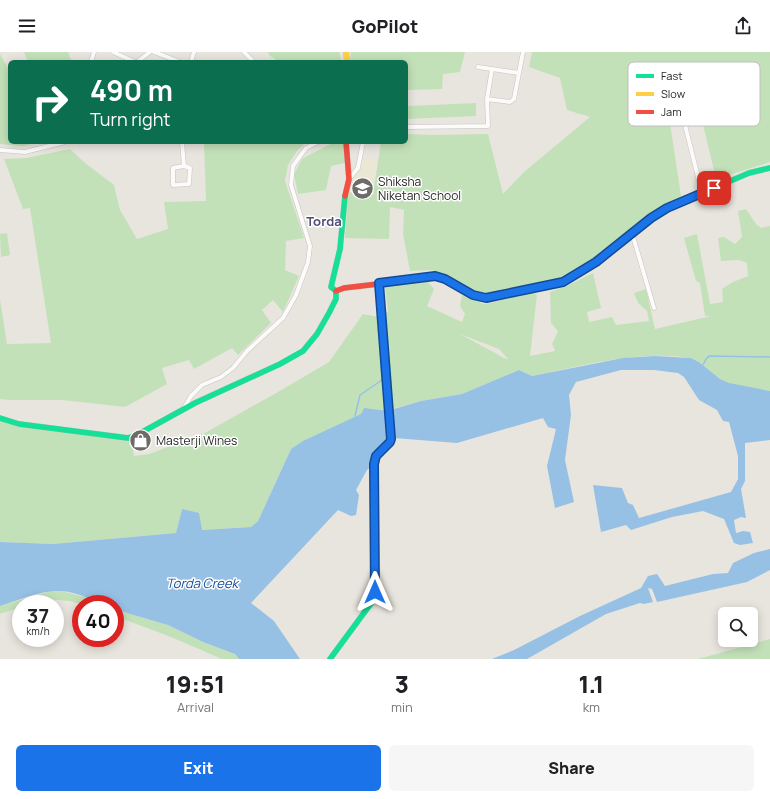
<!DOCTYPE html>
<html lang="en">
<head>
<meta charset="utf-8">
<style>
	:root { --surface:#fff; --page:#f6f6f6; --text:#202124; --muted:#757577; --accent:#1a73e8 }
	body { margin:0; font-family:Manrope,sans-serif; background:var(--page); color:var(--text); height:100vh; display:flex; flex-direction:column; font-size:15px; white-space:nowrap }
	* { box-sizing:border-box; margin:0 }
	p { font-size:13px; color:var(--muted) }
	.icon { flex:none; width:22px; height:22px; fill:none; stroke:currentColor; stroke-width:2; stroke-linecap:round; stroke-linejoin:round }
	.map { position:relative; height:607px; overflow:hidden }
	.drawer { display:flex; flex-direction:column; background:var(--surface); flex:1 }
	.drawer>* { flex:none }
	.top-card { position:absolute; left:8px; top:8px; width:400px; height:84px; border-radius:6px; box-shadow:0 2px 10px #0003; background:#0b6e4f; color:#fff; overflow:hidden }
	.tools { position:absolute; left:718px; top:555px; display:grid; gap:8px }
	.tools a { display:grid; place-items:center; width:40px; height:40px; border-radius:6px; background:var(--surface); box-shadow:0 2px 10px #0003; font-size:20px }
	.speed { position:absolute; left:12px; top:543px; display:flex; gap:8px; font-size:20px; font-weight:700; text-align:center }
	.speed>* { display:grid; place-content:center; width:52px; height:52px; border-radius:50%; background:var(--surface); box-shadow:0 2px 10px #0003; line-height:1 }
	.speed small { font-size:10px; font-weight:400 }
	.speed .limit { border:6px solid #d22; background:#fff; color:#111 }
	.pin { position:absolute; display:grid; place-items:center; width:34px; height:34px; color:#fff; margin:-17px; border-radius:8px; box-shadow:0 2px 6px #0006 }
	.me { position:absolute; width:44px; margin:-22px; rotate:0deg; stroke-linejoin:round; filter:drop-shadow(0 0 3px #0008) }
	.turn { display:flex; align-items:center; gap:14px; height:84px; padding:0 16px; font-size:18px }
	.turn .icon { width:52px; height:52px; stroke-width:2.5 }
	.turn b { display:block; font-size:28px; line-height:34px }
	.eta { display:flex; justify-content:space-evenly; align-items:center; height:68px; text-align:center }
	.eta b { font-size:24px; font-weight:800; line-height:28px }
	.primary-button { display:flex; gap:8px; margin-top:auto; padding:8px 16px }
	.primary-button a { flex:1; height:46px; border-radius:6px; background:var(--accent); color:#fff; font-size:16px; font-weight:800; line-height:46px; text-align:center }
	.primary-button a+a { background:var(--page); color:var(--text) }
	header { display:flex; justify-content:space-between; align-items:center; height:52px; padding:0 16px; background:var(--surface); font-size:18px; font-weight:800 }
	.map>svg:first-child { display:block }
</style>
</head>
<body>
<header><svg class="icon" aria-label="menu" viewBox="0 0 24 24"><path d="M4 6h16M4 12h16M4 18h16"/></svg>GoPilot<svg class="icon" aria-label="share" viewBox="0 0 24 24"><path d="M12 15V3M7 8l5-5 5 5M5 13v7h14v-7"/></svg></header>
<div class="map">
<svg width="770" height="607" viewBox="0 0 770 607">
	<rect width="100%" height="100%" fill="#e8e5de"/>
	<!-- education -->
	<path fill="#eae7d4" d="M 362,107 L 378,109 L 373,143 L 348,140 L 350,131 L 360,115 Z"/>
	<!-- green -->
	<path fill="#c3e1b9" fill-rule="evenodd" d="M 24,0 L 68,0 L 72,10 L 28,10 Z
		M 268,0 L 339,0 L 342,10 L 279,10 L 269,3 Z
		M 351,0 L 465,0 L 460,20 L 443,22 L 442,37 L 407,38 L 407,54 L 476,51 L 476,64 L 406,67 L 406,10 L 350,10 Z
		M 532,0 L 770,0 L 770,110 L 716,127 L 688,10 L 673,11 L 663,25 L 681,144 L 629,179 L 595,207 L 564,228 L 495,241 L 472,240 L 444,223 L 432,218 L 410,219 L 403,182 L 404,158 L 390,155 L 389,187 L 345,186 L 348,140 L 373,143 L 381,90 L 406,90 L 406,82 L 434,83 L 488,82 L 503,142 L 524,120 L 590,65 L 567,58 L 560,26 L 529,15 Z
		M 0,2 L 10,20 L 10,90 L 38,90 L 24,94 L 0,92 Z
		M 204,90 L 306,90 L 297,99 L 288,113 L 285,129 L 304,186 L 286,189 L 285,218 L 299,224 L 283,260 L 273,248 L 262,258 L 271,271 L 238,303 L 232,296 L 194,317 L 189,308 L 162,316 L 167,332 L 125,355 L 62,348 L 10,348 L 0,347 L 0,247 L 7,292 L 51,291 L 30,156 L 23,157 L 4,107 L 26,106 L 70,97 L 85,111 L 114,133 L 120,158 L 137,187 L 168,177 L 164,150 L 206,149 Z
		M 334,90 L 345,90 L 345,111 L 331,114 L 326,138 L 298,142 L 294,122 L 302,107 Z
		M 746,157 L 756,172 L 761,176 L 770,174 L 770,339 C 756,336 732,335 720,327 C 709,320 703,309 690,306 C 637,298 583,314 532,324 L 519,318 L 462,342 L 421,349 L 392,357 L 385,261 L 388,260 L 385,233 L 428,230 L 434,237 L 427,254 L 462,270 L 465,262 L 460,254 L 462,243 L 484,252 L 495,250 L 530,239 L 537,243 L 530,304 L 555,299 L 552,292 L 558,279 L 551,271 L 550,240 L 567,234 L 593,221 L 601,256 L 587,260 L 589,270 L 612,265 L 616,273 L 649,269 L 647,259 L 638,251 L 634,241 L 646,237 L 655,277 L 711,264 L 705,264 L 700,231 L 696,229 L 684,186 L 697,182 L 710,252 L 723,250 L 722,237 L 733,230 L 748,224 L 747,211 L 739,208 L 721,209 L 718,186 L 724,185 L 735,192 L 742,185 L 738,159 ZM 460,282 L 499,297 L 508,307 L 506,307 Z
		M 7,181 L 10,203 L 1,205 L 0,182 Z
		M 363,262 L 379,265 L 387,359 L 362,362 L 291,397 L 258,469 L 251,475 L 202,478 L 182,457 L 176,481 L 53,492 L 0,490 L 0,369 L 131,388 L 134,404 L 149,402 L 203,382 L 278,340 L 329,310 Z
		M 61,539 L 89,546 L 104,552 L 81,552 L 70,549 L 47,547 L 32,552 L 21,552 L 21,555 L 0,562 L 0,554 L 48,540 Z
		M 115,556 L 130,562 L 168,573 L 203,590 L 235,602 L 239,607 L 222,607 L 171,585 L 115,564 Z
		M 770,587 L 770,607 L 698,607 Z"/>
	<!-- water -->
	<path fill="#96c1e5" d="M 655,304 L 691,306 L 699,310 L 720,327 L 729,331 L 770,339 L 770,388 L 745,391 L 745,429 L 741,437 L 746,466 L 741,465 L 734,468 L 736,481 L 743,479 L 750,480 L 753,491 L 740,493 L 734,491 L 724,467 L 703,459 L 672,465 L 631,478 L 626,473 L 601,480 L 593,433 L 622,436 L 628,451 L 633,453 L 639,466 L 731,440 L 738,427 L 738,404 L 729,370 L 723,369 L 717,358 L 699,348 L 684,325 L 678,321 L 654,318 L 621,318 L 576,330 L 569,343 L 571,363 L 565,408 L 574,450 L 555,456 L 547,414 L 556,377 L 548,375 L 543,366 L 457,391 L 394,386 L 393,376 L 388,389 L 375,399 L 371,408 L 371,415 L 367,418 L 356,438 L 359,443 L 356,463 L 351,464 L 338,458 L 251,551 L 274,569 L 300,607 L 239,607 L 235,602 L 203,590 L 168,573 L 130,562 L 115,556 L 115,552 C 96,552 80,540 61,539 C 41,538 19,548 0,554 L 0,490 L 53,492 L 176,481 L 182,457 L 199,461 L 202,478 L 251,475 L 258,469 L 291,397 L 303,389 L 361,362 L 364,356 L 387,359 L 421,349 L 462,342 L 519,318 L 532,324 L 623,306 Z
		M 770,497 L 770,518 L 747,530 L 657,550 L 652,537 L 648,536 L 653,550 L 644,552 L 640,551 L 606,562 L 527,607 L 492,607 L 514,598 L 580,564 L 641,536 L 648,524 L 657,522 L 665,534 L 713,522 L 728,521 L 733,511 L 754,501 Z"/>
	<g fill="none" stroke-linecap="round" stroke-linejoin="round">
		<!-- stream -->
		<path stroke="#96c1e5" stroke-width="1.5" d="M 703,313 L 706,307 L 709,304 L 770,305
			M 355,364 L 360,343 L 382,328 L 379,273"/>
		<defs>
			<path id="street" d="M 113,0 L 135,10
				M 154,0 L 180,10
				M 244,0 L 254,10
				M 91,10 L 94,0
				M 137,10 L 150,0
				M 191,10 L 194,0
				M 478,15 L 492,17 L 487,47
				M 492,17 L 519,21
				M 680,19 L 683,51 L 686,77 L 702,141
				M 406,75 L 488,74 L 487,47 L 510,50 L 514,47 L 523,0
				M 182,90 L 184,114
				M 0,98 L 25,100 L 65,90
				M 184,114 L 190,116 L 189,132 L 173,133 L 173,116 Z
				M 349,127 L 358,116 L 363,90
				M 632,181 L 654,256
				M 184,356 L 191,344 L 202,333 L 221,325 L 233,316 L 247,299 L 283,266 L 296,243 L 308,210 L 310,194 L 291,133 L 293,114 L 306,96 L 318,90"/>
			<path id="fast" d="M 594,212 L 651,165 L 667,156 L 749,121 L 770,116
				M 0,366 L 19,372 L 128,386 L 135,384 L 195,351 L 280,312 L 303,299 L 317,282 L 329,261 L 336,247 L 336,239 L 331,235 L 340,197 L 345,144
				M 330,607 L 372,550 L 375,540 L 374,412 L 376,404 L 390,390 L 391,387 L 385,313"/>
			<path id="slow" d="M 346,0 L 347,10
				M 437,225 L 445,227 L 473,243 L 486,246 L 563,230 L 594,212
				M 379,231 L 385,313"/>
			<path id="jam" d="M 345,144 L 349,127 L 346,90
				M 336,239 L 344,236 L 437,225"/>
		</defs>
		<!-- street casing -->
		<use href="#street" stroke="#c5c4c4" stroke-width="5"/>
		<!-- fast casing -->
		<use href="#fast" stroke="#c5c4c4" stroke-width="6"/>
		<!-- slow casing -->
		<use href="#slow" stroke="#c5c4c4" stroke-width="6"/>
		<!-- jam casing -->
		<use href="#jam" stroke="#c5c4c4" stroke-width="6"/>
		<!-- street -->
		<use href="#street" stroke="#fcfbfa" stroke-width="4"/>
		<!-- fast -->
		<use href="#fast" stroke="#16e098" stroke-width="5.5"/>
		<!-- slow -->
		<use href="#slow" stroke="#ffcf43" stroke-width="5.5"/>
		<!-- jam -->
		<use href="#jam" stroke="#f24e42" stroke-width="5.5"/>
	</g>
	<g fill="none" stroke-linecap="round" stroke-linejoin="round">
		<defs>
			<path id="route" d="M 375,540 L 374,412 L 376,404 L 390,390 L 391,387 L 379,231 L 435,224 L 445,227 L 473,243 L 486,246 L 563,230 L 596,210 L 651,166 L 667,156 L 714,136"/>
		</defs>
		<!-- route casing -->
		<use href="#route" stroke="#114b97" stroke-width="10"/>
		<!-- route -->
		<use href="#route" stroke="#1a73e8" stroke-width="7"/>
	</g>
	<!-- icons -->
	<defs>
		<symbol id="school-disc" viewBox="-11 -11 22 22"><circle r="9.5" fill="#6c6b68" stroke="#fff"/><path d="M0-5L7-2L0 1L-7-2ZM-4 1L0 2.5L4 1V4Q0 6-4 4Z" fill="#fff"/></symbol>
		<symbol id="shop-disc" viewBox="-11 -11 22 22"><circle r="9.5" fill="#6c6b68" stroke="#fff"/><path d="M-5-2.5h2.3a2.7 3.5 0 0 1 5.4 0H5L5.5 6h-11ZM-1.5-2.5h3a1.5 2.3 0 0 0-3 0Z" fill="#fff"/></symbol>
	</defs>
	<g fill-rule="evenodd">
		<use href="#school-disc" x="350" y="124" width="25" height="25"/>
		<use href="#shop-disc" x="128" y="376" width="25" height="25"/>
	</g>
	<g text-anchor="middle" dominant-baseline="central" stroke-width="3" stroke-linejoin="round" paint-order="stroke">
		<!-- poi labels -->
		<g font-size="12" fill="#292929" stroke="#fff" text-anchor="start">
			<text x="378" y="129">Shiksha<tspan x="378" dy="14">Niketan School</tspan></text>
			<text x="156" y="388">Masterji Wines</text>
		</g>
		<!-- neighbourhood labels -->
		<g font-size="13" font-weight="bold" fill="#4d4c77" stroke="#fff">
			<text x="324" y="169">Torda</text>
		</g>
		<!-- water labels -->
		<g font-size="13" font-style="italic" fill="#144d92" stroke="#fff">
			<text x="202" y="531">Torda Creek</text>
		</g>
	</g>
	<!-- legend -->
	<rect x="628" y="10" width="132" height="64" rx="6" fill="#fff" stroke="#bfbfbf" stroke-width="1"/>
	<rect x="636" y="22" width="18" height="4" fill="#16e098"/>
	<rect x="636" y="40" width="18" height="4" fill="#ffcf43"/>
	<rect x="636" y="58" width="18" height="4" fill="#f24e42"/>
	<g font-size="11" fill="#292929">
		<text x="661" y="28">Fast</text>
		<text x="661" y="46">Slow</text>
		<text x="661" y="64">Jam</text>
	</g>
</svg>
<div class="tools">
<a><svg class="icon" aria-label="search" viewBox="0 0 24 24"><circle cx="10" cy="10" r="6"/><path d="M15 15l6 6"/></svg></a>
</div>
<div class="speed"><div>37<small>km/h</small></div><div class="limit">40</div></div>
<div class="pin" style="left:714px;top:136px;background:#d93025"><svg class="icon" aria-label="arrive" viewBox="0 0 24 24"><path d="M6 21V4h12l-3 4 3 4H6"/></svg></div>
<svg class="me" style="left:375px;top:540px" viewBox="-20 -20 40 40"><path d="M0-17L14 15 0 8-14 15z" fill="#1a73e8" stroke="#fff" stroke-width="4"/></svg>
<div class="top-card">
<div class="turn"><svg class="icon" aria-label="right" viewBox="0 0 24 24"><path d="M7 20v-9h11M14 6l5 5-5 5"/></svg><div><b>490 m</b>Turn right</div></div>
</div>
</div>
<section class="drawer">
<div class="eta">
<div><b>19:51</b><p>Arrival</p></div>
<div><b>3</b><p>min</p></div>
<div><b>1.1</b><p>km</p></div>
</div>
<div class="primary-button"><a>Exit</a><a>Share</a></div>
</section>
</body>
</html>
